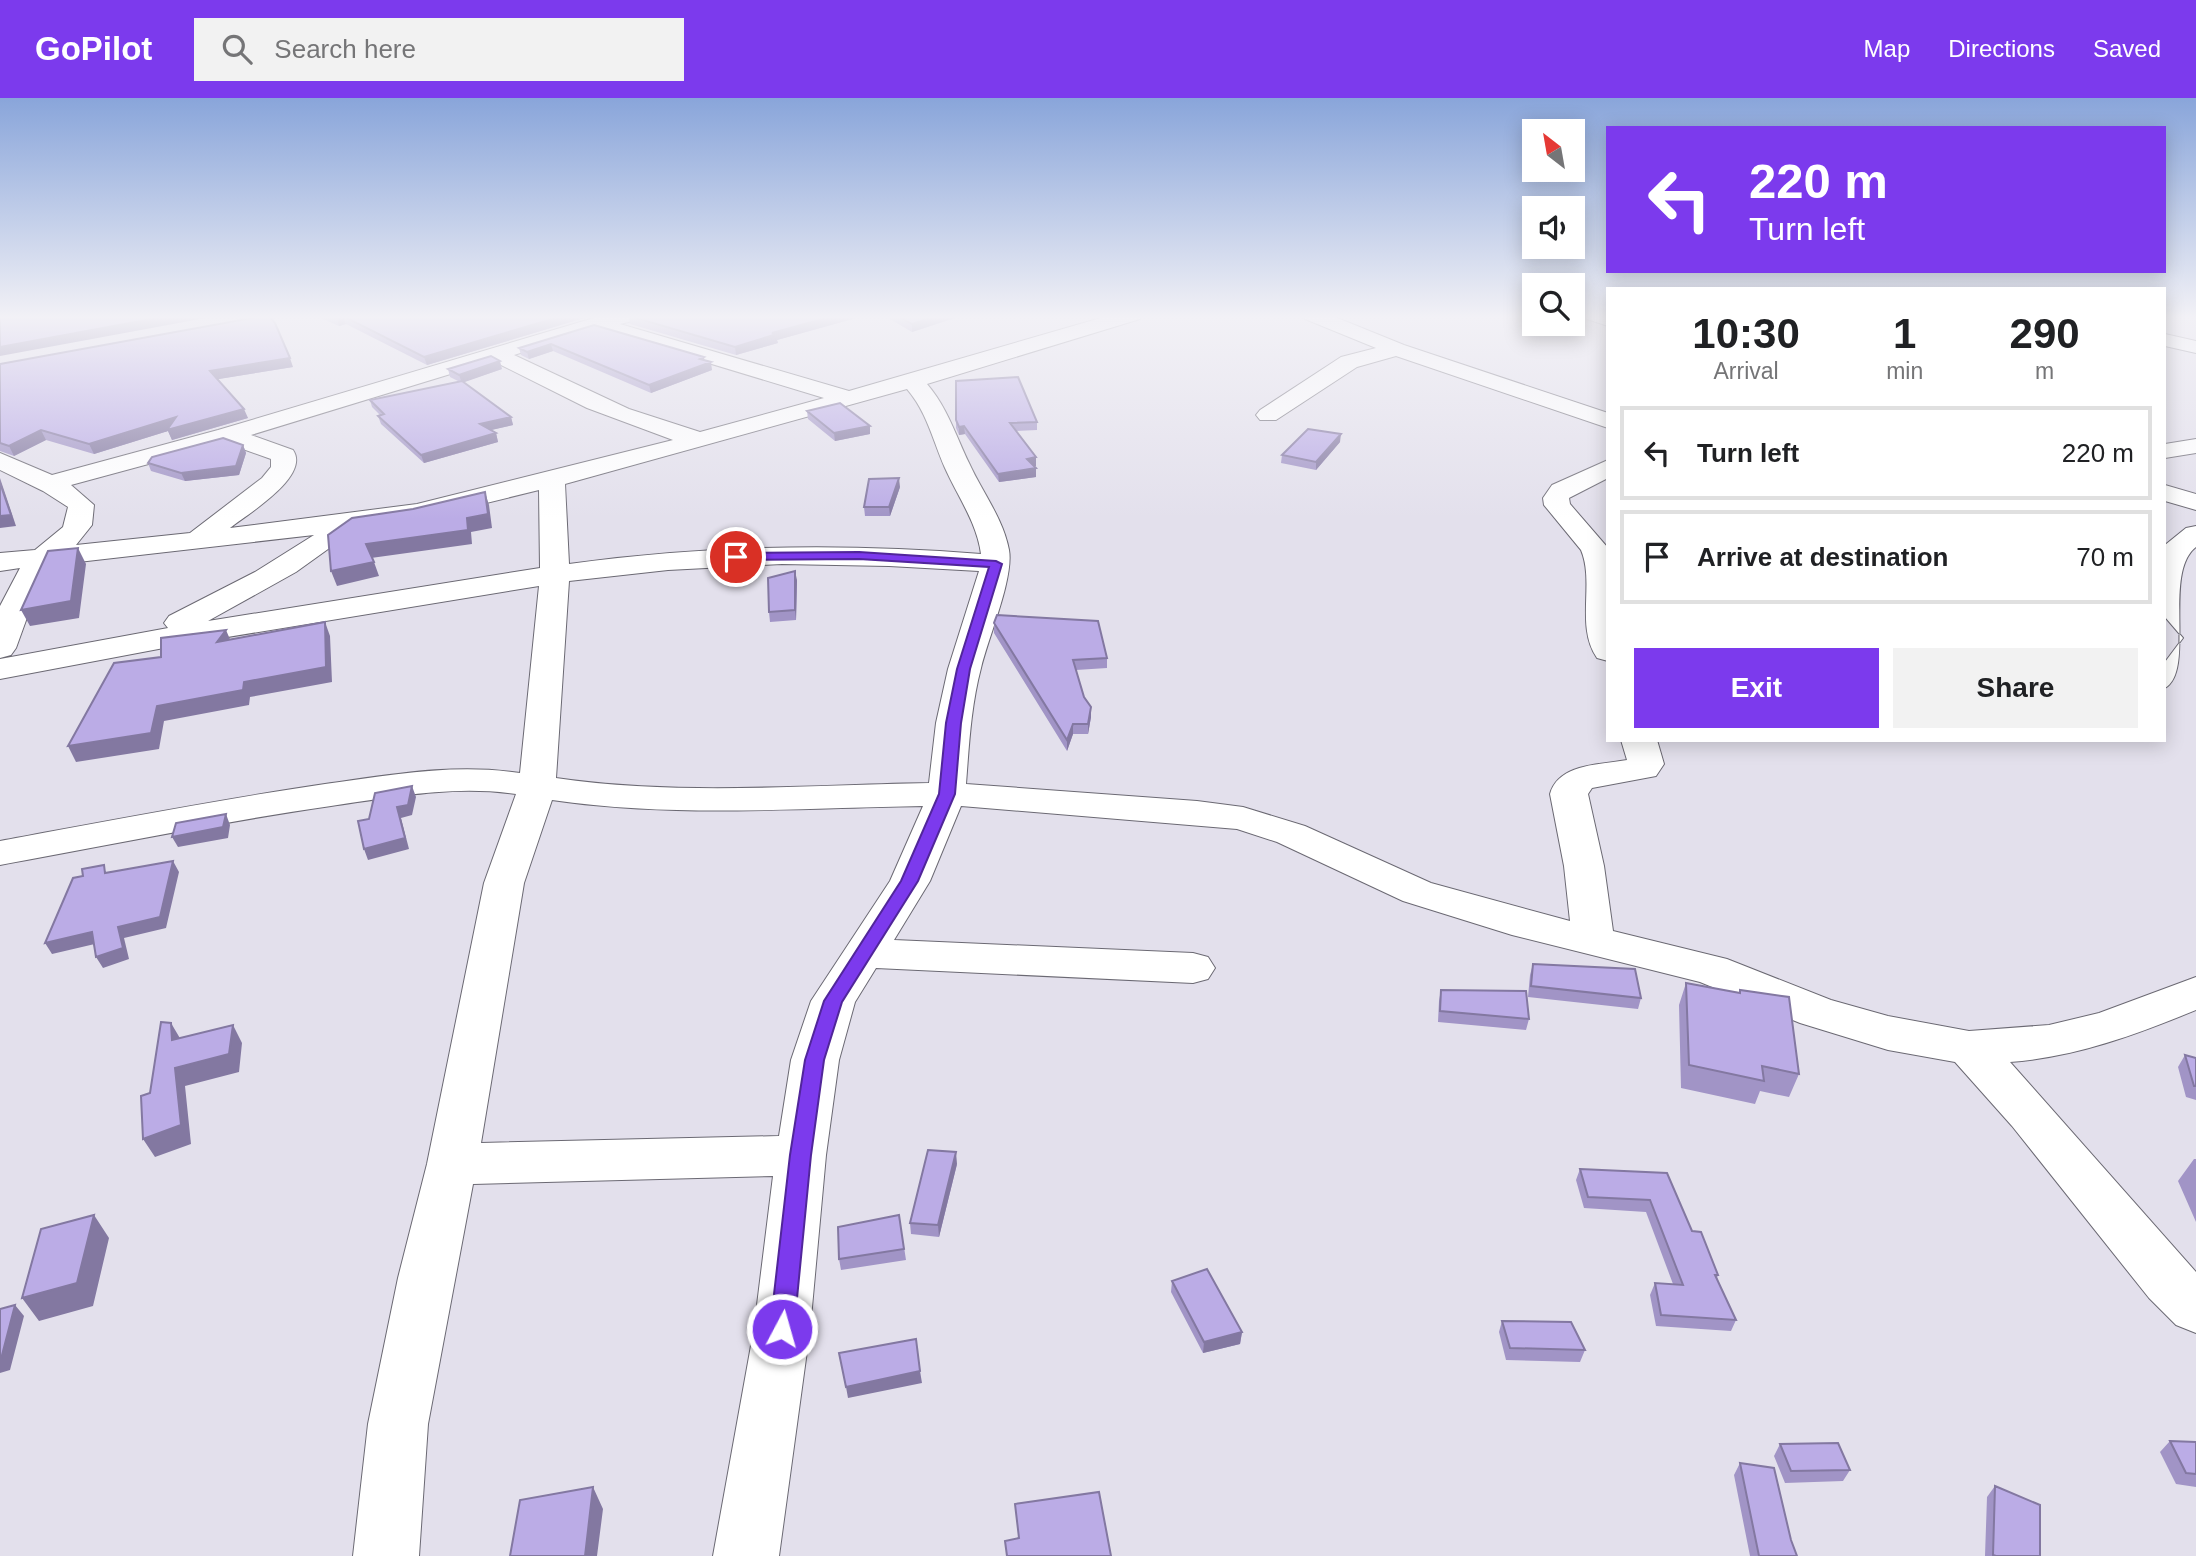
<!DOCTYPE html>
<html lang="en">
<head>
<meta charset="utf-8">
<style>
	:root { --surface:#fff; --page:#f2f2f2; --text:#202124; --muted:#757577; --line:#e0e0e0; --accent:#7c3aed }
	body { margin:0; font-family:Arial,sans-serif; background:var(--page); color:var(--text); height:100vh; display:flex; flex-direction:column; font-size:26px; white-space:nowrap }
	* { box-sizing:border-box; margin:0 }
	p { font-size:23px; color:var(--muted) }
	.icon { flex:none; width:38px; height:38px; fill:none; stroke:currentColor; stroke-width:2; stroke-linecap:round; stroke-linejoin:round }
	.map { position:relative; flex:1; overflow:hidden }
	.side { position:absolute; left:1606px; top:189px; width:560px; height:455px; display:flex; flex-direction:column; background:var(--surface); border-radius:0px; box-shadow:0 4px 18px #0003 }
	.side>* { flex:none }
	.guide { position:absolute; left:1606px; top:28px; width:560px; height:147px; border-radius:0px; box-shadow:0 4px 18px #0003; background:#7c3aed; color:#fff; overflow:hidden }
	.needle { width:46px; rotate:329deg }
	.tools { position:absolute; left:1522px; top:21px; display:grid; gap:14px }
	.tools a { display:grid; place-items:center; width:63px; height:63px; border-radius:0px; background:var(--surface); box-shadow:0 4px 18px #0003; font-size:35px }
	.pin { position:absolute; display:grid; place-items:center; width:60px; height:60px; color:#fff; margin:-30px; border:4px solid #fff; border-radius:50%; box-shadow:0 2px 7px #0007 }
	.me { position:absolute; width:77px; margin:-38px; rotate:6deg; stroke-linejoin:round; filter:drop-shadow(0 0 5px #0008) }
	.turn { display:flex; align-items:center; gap:24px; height:147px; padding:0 28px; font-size:32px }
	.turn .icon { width:91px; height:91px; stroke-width:2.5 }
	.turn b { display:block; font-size:49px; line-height:60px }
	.eta { display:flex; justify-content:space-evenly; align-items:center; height:119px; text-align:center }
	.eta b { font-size:42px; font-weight:600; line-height:49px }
	.action { display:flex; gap:14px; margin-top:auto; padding:14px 28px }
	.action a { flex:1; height:80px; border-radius:0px; background:var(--accent); color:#fff; font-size:28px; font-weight:600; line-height:80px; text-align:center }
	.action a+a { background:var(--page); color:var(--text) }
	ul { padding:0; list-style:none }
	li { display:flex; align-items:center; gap:21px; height:94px; margin:0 14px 10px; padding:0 14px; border:4px solid var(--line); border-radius:0px }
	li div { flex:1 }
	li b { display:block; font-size:26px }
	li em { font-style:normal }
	header { display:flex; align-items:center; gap:42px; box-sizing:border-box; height:98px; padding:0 35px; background:var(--accent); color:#fff }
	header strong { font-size:33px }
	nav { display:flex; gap:38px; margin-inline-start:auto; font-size:24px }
	.search { width:490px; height:63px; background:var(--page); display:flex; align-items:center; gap:18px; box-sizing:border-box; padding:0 24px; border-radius:0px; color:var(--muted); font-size:26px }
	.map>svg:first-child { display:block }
</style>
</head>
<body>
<header>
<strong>GoPilot</strong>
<div class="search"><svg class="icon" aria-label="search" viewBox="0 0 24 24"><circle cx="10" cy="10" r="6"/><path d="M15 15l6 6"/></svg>Search here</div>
<nav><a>Map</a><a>Directions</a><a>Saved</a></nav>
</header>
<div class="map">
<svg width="2196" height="1458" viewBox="0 0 2196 1458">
	<rect width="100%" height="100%" fill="#e3e0ec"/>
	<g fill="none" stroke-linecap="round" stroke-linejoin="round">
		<defs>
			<path id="minor" d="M 604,217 L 644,217 L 641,221 L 620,226 L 849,293 L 1111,217 L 1143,217 L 1140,221 L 927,286 C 947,309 956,338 969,365 C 982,394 1003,420 1009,452 C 1014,480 988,540 981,570 C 971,608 969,647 966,686 L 1197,703 L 1243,709 L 1305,728 L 1431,785 L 1570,823 L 1564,768 L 1550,696 C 1559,665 1600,667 1627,662 L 1621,642 L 1657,642 L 1664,666 L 1656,678 L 1592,690 L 1588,696 L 1604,768 L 1613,833 L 1727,861 L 1831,902 L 1888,918 L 1969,933 L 2049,927 L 2099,915 L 2196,879 L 2196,912 C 2135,937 2076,959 2010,964 L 2196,1174 L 2196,1235 L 2176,1227 L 2149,1200 L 2012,1028 L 1955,964 L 1888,952 L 1800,925 L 1700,884 L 1512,837 L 1403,803 L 1277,744 L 1237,731 L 961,708 L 930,783 L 894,842 L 1193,855 L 1208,859 L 1215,870 L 1208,881 L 1193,885 L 876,870 L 855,904 L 839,962 L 826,1057 L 810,1231 L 779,1458 L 713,1458 L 754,1231 L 773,1078 L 473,1086 L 428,1326 L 419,1458 L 353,1458 L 368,1326 L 398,1180 L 427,1066 L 484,785 L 516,696 C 453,687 393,699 331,708 C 220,724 110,747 0,767 L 0,743 C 108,723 216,702 325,686 C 391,677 454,665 520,675 L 539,488 L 185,546 L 0,581 L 0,561 L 168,530 L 164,525 L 169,518 L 255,474 L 314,437 L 52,467 L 37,492 L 16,550 L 11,557 L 0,560 L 0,508 L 20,470 L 0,473 L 0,455 L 35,452 L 63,429 L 68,409 L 43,393 L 0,372 L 0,355 L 52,377 L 218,332 ZM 596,231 L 824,300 L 700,334 L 629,311 L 514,257 ZM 493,263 L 587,310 L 673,342 L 417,406 L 230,430 C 248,416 311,378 293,352 L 251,337 ZM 907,291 C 927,314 933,343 945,370 C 958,399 977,425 981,456 C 843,445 706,447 569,466 L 565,386 ZM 226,345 L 271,361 L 271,369 L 262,380 L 190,435 L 76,447 L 92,427 L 94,407 L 71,387 ZM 539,392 L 540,470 L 208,523 L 296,474 L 356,431 L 417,422 ZM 782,466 L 889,468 L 979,473 L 948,571 L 936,625 L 929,685 C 806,687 679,698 556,680 L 569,483 L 668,472 ZM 552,702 C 674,720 800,710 923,708 L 890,783 L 811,903 L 791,962 L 779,1038 L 481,1045 L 524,785 Z
				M 1302,217 L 1330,217 L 1404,247 L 1608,315 L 1608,330 L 1396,258 L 1357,269 L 1276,322 L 1260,322 L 1256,317 L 1260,312 L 1341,259 L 1376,250 L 1305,221 Z
				M 1584,217 L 1608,217 L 1608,228 L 1587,221 Z
				M 2165,236 L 2196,243 L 2196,255 L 2165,248 Z
				M 2196,341 L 2196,355 L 2165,360 L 2165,346 Z
				M 1608,362 L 1608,380 L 1569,400 L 1570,406 L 1608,450 L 1608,563 L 1597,560 C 1575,528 1595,485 1581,452 L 1544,407 L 1543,400 L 1552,387 Z
				M 2165,387 L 2196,396 L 2196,412 L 2165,403 Z
				M 2196,428 L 2196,449 C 2162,475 2196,572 2165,590 L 2165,564 L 2183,540 L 2165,519 L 2165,447 L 2186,430 Z"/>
		</defs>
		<!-- minor casing -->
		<use href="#minor" stroke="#6b6973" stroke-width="2"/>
		<!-- minor -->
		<use href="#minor" fill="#fff" fill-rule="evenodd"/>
	</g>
	<!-- wall -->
	<path fill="#a194c6" d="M 314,217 L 594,217 L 427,267 L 346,226 L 339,228 Z
		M 632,217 L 867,217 L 777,242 L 778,245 L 736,257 L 630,226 L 629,218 Z
		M 883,217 L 964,217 L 912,234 Z
		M 594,227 L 712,272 L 651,295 L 553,253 L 529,261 L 521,257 L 519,250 Z
		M 0,266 L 293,269 L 218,281 L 248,320 L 172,342 L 168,333 L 94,356 L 46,342 L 14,358 L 0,353 Z
		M 448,271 L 502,271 L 463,284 L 511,319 L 513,327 L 490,332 L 496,335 L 498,344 L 424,365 L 381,326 L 378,318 L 380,317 L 372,309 L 370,302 L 460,284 L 450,279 Z
		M 807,313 L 870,336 L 835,343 L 808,321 Z
		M 956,322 L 1037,324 L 1037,332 L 1016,333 L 1036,359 L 1036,368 L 1034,368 L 1036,379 L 999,384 L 965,336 L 959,337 L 956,330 Z
		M 1340,344 L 1316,372 L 1281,365 L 1282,357 Z
		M 243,347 L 246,355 L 239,377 L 185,383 L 151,373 L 148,365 Z
		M 900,389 L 890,418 L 865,418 L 864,409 Z
		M 797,482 L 796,522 L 770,524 L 769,514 Z
		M 994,525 L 1107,560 L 1107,570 L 1076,572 L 1084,599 L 1091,609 L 1091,619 L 1088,636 L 1073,636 L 1067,653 L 994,535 Z
		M 1533,866 L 1641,900 L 1638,911 L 1528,899 L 1530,877 Z
		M 1686,885 L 1739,895 L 1740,892 L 1799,976 L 1789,999 L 1760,993 L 1755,1006 L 1681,990 L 1679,907 Z
		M 1441,892 L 1529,921 L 1526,932 L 1438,924 L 1439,903 Z
		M 2185,957 L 2196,960 L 2196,1002 L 2186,999 L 2178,969 Z
		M 2194,1061 L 2196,1061 L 2196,1124 L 2178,1083 Z
		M 957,1066 L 939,1139 L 911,1136 L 910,1125 Z
		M 1580,1071 L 1667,1075 L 1692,1133 L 1718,1177 L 1717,1180 L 1736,1222 L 1731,1233 L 1656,1228 L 1650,1197 L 1655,1185 L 1673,1186 L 1646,1114 L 1584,1110 L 1576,1082 Z
		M 899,1117 L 906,1162 L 841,1172 L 839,1161 Z
		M 1172,1183 L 1242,1234 L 1240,1246 L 1203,1255 L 1171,1194 Z
		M 1502,1223 L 1585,1252 L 1580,1264 L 1506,1262 L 1499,1234 Z
		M 2170,1343 L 2196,1344 L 2196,1389 L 2176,1386 L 2160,1354 Z
		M 1780,1346 L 1850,1372 L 1843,1383 L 1785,1385 L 1774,1358 Z
		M 1740,1365 L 1791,1442 L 1797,1458 L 1750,1458 L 1734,1377 Z
		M 1995,1388 L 2040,1458 L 1985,1458 L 1987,1399 Z"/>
	<!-- shaded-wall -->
	<path fill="#8378a1" d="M 173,217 L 222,217 L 0,258 L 0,249 Z
		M 566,217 L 594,217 L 427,267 L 424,259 Z
		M 837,217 L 867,217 L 777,242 L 778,245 L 736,257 L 735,249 L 772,235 Z
		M 939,217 L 964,217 L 912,234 L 912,226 Z
		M 343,218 L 346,226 L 339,228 L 337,220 Z
		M 551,246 L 553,253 L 529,261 L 527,254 Z
		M 704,259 L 705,266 L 711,264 L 712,272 L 651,295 L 649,287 Z
		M 290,260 L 293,269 L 213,282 L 210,273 Z
		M 500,263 L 502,271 L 462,285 L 459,277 Z
		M 244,311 L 248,320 L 172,342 L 168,333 L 94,356 L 89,346 L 176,319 Z
		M 511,319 L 513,327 L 483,334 L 480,326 Z
		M 870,328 L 870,336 L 835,343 L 834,335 Z
		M 964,328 L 965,336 L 959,337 L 959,329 Z
		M 41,332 L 46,342 L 14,358 L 9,348 Z
		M 496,335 L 498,344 L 424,365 L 421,357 Z
		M 1341,336 L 1340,344 L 1316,372 L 1316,364 Z
		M 243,347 L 246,355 L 239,377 L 185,383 L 181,375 Z
		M 1036,359 L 1036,368 L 1027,369 L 1027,361 Z
		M 1036,370 L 1036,379 L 999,384 L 998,376 Z
		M 0,380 L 16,428 L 0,430 Z
		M 899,380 L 900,389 L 890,418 L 889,409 Z
		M 485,394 L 489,407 L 492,430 L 471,434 L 472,446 L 371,460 L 366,446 L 467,420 Z
		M 78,450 L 86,466 L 79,520 L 30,528 L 21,512 Z
		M 374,464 L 379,478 L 337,488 L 331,473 Z
		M 795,473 L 797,482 L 796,522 L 795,512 Z
		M 325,524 L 330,538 L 332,584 L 250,599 L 249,607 L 164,623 L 159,651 L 76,664 L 68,648 L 157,608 L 244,584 Z
		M 226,532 L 232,546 L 217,544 Z
		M 1091,609 L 1091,619 L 1088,636 L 1088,626 Z
		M 1073,626 L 1073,636 L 1067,653 L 1067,642 Z
		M 412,688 L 416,699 L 412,717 L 401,720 L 409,751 L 368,762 L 364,751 Z
		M 226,716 L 230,727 L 228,740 L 178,749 L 172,739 Z
		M 173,763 L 179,774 L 166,830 L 124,840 L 129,861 L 103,870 L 96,859 L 118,829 Z
		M 92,834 L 99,845 L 52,856 L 45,845 Z
		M 171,925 L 181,942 L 172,942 Z
		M 233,927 L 242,945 L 239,974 L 185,988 L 191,1046 L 155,1059 L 143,1041 L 175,970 Z
		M 956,1054 L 957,1066 L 939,1139 L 938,1127 Z
		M 94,1117 L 109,1140 L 93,1208 L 39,1223 L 22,1200 Z
		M 15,1207 L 24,1218 L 10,1272 L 0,1275 L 0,1261 Z
		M 1242,1234 L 1240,1246 L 1203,1255 L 1204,1244 Z
		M 920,1273 L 922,1285 L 848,1300 L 846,1289 Z
		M 593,1389 L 603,1411 L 597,1458 L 585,1458 Z"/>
	<!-- building -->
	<path fill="#bbace6" stroke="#8378a1" stroke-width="2" d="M 0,217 L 173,217 L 0,249 Z
		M 268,217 L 275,225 L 290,260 L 210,273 L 244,311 L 167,332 L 176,319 L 89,346 L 41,332 L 9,348 L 0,345 L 0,266 Z
		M 330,217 L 566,217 L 424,259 L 343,218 L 337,220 Z
		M 632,217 L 837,217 L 772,235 L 777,236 L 735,249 L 629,218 Z
		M 896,217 L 939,217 L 912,226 Z
		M 594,227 L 704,259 L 700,261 L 711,264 L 649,287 L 551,246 L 527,254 L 519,250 Z
		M 491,258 L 500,263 L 459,277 L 448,271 Z
		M 1018,279 L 1037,324 L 1010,325 L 1036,359 L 1027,361 L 1036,370 L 998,376 L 964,328 L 959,329 L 956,322 L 956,283 Z
		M 462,283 L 511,319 L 480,326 L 496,335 L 421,357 L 378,318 L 384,316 L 370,302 Z
		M 840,305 L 870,328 L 834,335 L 807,313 Z
		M 1308,331 L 1341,336 L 1316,364 L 1282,357 Z
		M 223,340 L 243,347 L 236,368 L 181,375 L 148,365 L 152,359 Z
		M 899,380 L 889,409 L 864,409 L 869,381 Z
		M 0,385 L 11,417 L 0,418 Z
		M 485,394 L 488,416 L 467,420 L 468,432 L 366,446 L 374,464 L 331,473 L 328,437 L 352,420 L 413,411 Z
		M 78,450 L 71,503 L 21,512 L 48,453 Z
		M 795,473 L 795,512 L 769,514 L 768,480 Z
		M 997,517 L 1098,523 L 1107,560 L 1073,562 L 1084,599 L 1091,609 L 1088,626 L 1073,626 L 1067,642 L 994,525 Z
		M 325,524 L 326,569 L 244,584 L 243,592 L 157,608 L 151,635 L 68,648 L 114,565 L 161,559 L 161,540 L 226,532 L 217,544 Z
		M 412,688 L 408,707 L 397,709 L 405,740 L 364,751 L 358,723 L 369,721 L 375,695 Z
		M 226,716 L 223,729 L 172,739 L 176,725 Z
		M 173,763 L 160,819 L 118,829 L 123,850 L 96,859 L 92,834 L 45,845 L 73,780 L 83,778 L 82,771 L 104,767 L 105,775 Z
		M 1533,866 L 1635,871 L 1641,900 L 1531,888 Z
		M 1686,885 L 1740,895 L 1740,892 L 1789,899 L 1799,976 L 1762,968 L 1764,983 L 1689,967 Z
		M 1441,892 L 1526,893 L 1529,921 L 1440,913 Z
		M 161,924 L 171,925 L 172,942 L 233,927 L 229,956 L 175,970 L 181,1027 L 143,1041 L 141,998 L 150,995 Z
		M 2185,957 L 2196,960 L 2196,988 L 2194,988 Z
		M 928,1052 L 956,1054 L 938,1127 L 910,1125 Z
		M 1580,1071 L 1667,1075 L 1692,1133 L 1701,1134 L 1718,1177 L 1715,1177 L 1736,1222 L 1661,1217 L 1655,1185 L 1683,1187 L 1650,1102 L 1588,1099 Z
		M 94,1117 L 77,1185 L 22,1200 L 41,1131 Z
		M 899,1117 L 904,1151 L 839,1161 L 838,1129 Z
		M 1207,1171 L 1242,1234 L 1204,1244 L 1172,1183 Z
		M 15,1207 L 1,1261 L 0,1261 L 0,1211 Z
		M 1502,1223 L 1571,1224 L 1585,1252 L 1510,1250 Z
		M 916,1241 L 920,1273 L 846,1289 L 839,1255 Z
		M 2170,1343 L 2196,1344 L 2196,1376 L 2186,1375 Z
		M 1838,1345 L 1850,1372 L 1791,1373 L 1780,1346 Z
		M 1740,1365 L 1774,1370 L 1791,1442 L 1797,1458 L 1759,1458 Z
		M 1995,1388 L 2040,1407 L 2040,1458 L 1996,1458 L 1993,1457 Z
		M 593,1389 L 585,1458 L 510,1458 L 520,1402 Z
		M 1099,1394 L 1111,1458 L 1007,1458 L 1005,1443 L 1019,1440 L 1015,1406 Z"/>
	<!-- sky -->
	<linearGradient id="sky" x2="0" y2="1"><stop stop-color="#89a5da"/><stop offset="0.52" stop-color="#f2f1f6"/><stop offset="1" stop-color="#f2f1f6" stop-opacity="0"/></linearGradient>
	<rect width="2196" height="421" fill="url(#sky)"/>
	<!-- route -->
	<path fill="#7c3aed" stroke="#51269a" stroke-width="2" d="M 859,454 L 996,463 L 1002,466 L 970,571 L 961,625 L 955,696 L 918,783 L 842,904 L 824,962 L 811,1057 L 794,1231 L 791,1239 L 782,1242 L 774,1239 L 770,1231 L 790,1057 L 805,962 L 824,903 L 901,783 L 939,696 L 946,625 L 957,571 L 989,469 L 859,461 L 736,462 L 730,459 L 736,455 Z"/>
</svg>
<div class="tools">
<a><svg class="needle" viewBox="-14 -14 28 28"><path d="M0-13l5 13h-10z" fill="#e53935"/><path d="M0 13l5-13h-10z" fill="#757577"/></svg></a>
<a><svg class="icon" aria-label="sound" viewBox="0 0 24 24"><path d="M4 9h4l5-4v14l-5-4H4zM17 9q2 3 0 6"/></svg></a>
<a><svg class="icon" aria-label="search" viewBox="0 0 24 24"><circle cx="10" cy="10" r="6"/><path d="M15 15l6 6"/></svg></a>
</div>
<div class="pin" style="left:736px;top:459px;background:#d93025"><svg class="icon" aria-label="arrive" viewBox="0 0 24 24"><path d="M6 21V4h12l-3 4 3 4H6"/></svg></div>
<svg class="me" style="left:782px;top:1231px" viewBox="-20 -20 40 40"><circle r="17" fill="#7c3aed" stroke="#fff" stroke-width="3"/><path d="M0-11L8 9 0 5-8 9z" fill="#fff"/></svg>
<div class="guide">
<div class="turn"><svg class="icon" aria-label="left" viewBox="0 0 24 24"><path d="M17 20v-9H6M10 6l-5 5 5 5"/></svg><div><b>220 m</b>Turn left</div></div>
</div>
<section class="side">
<div class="eta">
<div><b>10:30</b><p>Arrival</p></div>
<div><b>1</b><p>min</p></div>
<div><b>290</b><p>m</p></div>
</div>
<ul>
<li><svg class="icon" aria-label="left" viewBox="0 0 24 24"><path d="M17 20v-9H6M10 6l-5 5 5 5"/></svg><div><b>Turn left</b></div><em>220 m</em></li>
<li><svg class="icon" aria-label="arrive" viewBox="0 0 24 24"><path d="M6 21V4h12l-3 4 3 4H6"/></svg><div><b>Arrive at destination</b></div><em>70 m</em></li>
</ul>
<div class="action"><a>Exit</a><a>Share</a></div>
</section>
</div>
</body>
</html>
